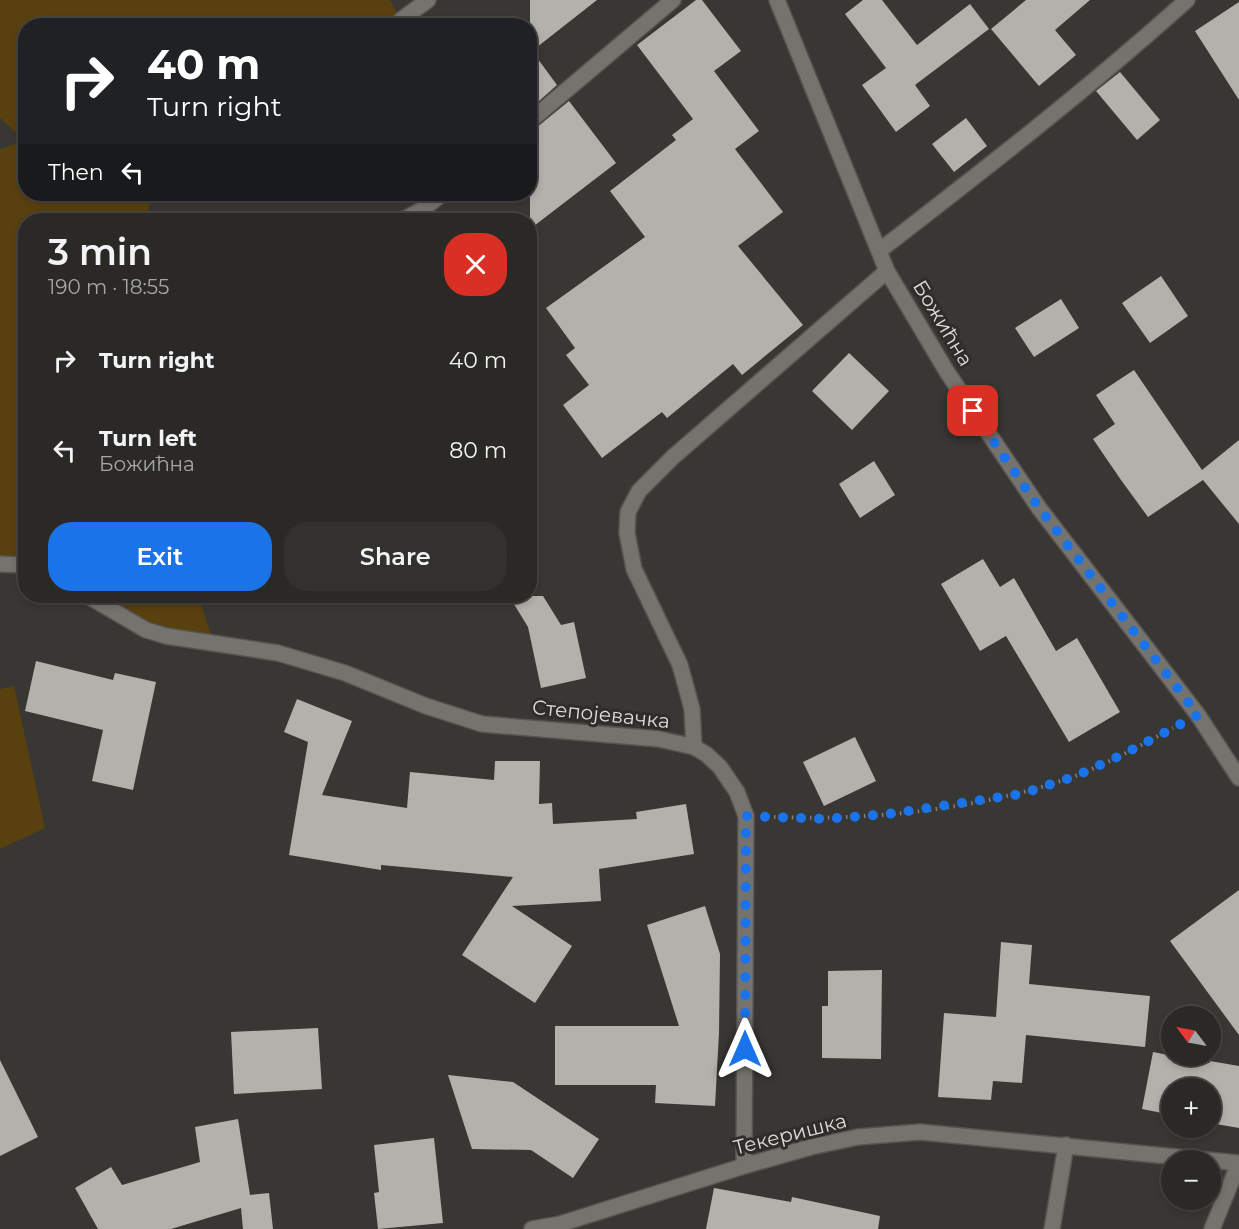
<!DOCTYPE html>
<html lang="en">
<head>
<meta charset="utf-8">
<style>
	:root { --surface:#2b2926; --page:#33312e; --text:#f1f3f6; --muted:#a6a6a7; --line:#474543; --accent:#1a73e8 }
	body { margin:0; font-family:Montserrat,sans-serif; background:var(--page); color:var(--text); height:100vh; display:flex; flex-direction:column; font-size:22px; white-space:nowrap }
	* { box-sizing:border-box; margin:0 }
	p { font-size:20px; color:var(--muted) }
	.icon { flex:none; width:33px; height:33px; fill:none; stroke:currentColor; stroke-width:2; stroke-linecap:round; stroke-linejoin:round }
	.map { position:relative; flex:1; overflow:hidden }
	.panel { position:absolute; left:18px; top:213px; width:519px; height:390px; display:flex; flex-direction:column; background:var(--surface); border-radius:24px; box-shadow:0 3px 9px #0003,0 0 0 2px var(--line) }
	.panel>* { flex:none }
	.hud { position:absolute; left:18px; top:18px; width:519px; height:183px; border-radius:24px; box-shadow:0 3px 9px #0003,0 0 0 2px var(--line); background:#202124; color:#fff; overflow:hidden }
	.needle { width:39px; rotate:302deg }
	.fabs { position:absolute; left:1161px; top:1006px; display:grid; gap:12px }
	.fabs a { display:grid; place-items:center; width:60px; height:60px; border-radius:50%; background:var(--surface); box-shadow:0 3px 9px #0003,0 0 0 2px var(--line); font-size:30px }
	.pin { position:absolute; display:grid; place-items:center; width:51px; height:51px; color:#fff; margin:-26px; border-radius:12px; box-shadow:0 3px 9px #0006 }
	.me { position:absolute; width:66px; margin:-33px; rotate:0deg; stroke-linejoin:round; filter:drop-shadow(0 0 4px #0008) }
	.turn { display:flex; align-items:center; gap:21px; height:126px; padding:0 30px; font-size:27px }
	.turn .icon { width:78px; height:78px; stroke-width:2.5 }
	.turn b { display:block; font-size:42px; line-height:51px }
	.then { display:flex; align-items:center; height:57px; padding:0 30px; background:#0003; gap:12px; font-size:22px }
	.round { display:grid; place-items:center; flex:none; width:63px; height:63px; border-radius:24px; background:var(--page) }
	.summary { display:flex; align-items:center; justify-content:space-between; height:102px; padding:0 30px }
	h1 { font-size:36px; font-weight:600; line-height:45px }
	.cta { display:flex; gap:12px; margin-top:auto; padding:12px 30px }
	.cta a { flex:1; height:69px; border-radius:24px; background:var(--accent); color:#fff; font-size:24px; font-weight:600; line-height:69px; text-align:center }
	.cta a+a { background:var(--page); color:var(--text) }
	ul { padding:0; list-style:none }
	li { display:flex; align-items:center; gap:18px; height:90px; padding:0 30px }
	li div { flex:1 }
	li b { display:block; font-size:22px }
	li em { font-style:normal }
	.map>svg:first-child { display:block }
</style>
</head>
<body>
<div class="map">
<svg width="1239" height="1229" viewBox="0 0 1239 1229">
	<rect width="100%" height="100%" fill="#393733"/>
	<!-- green -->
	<path fill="#59400f" d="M 0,0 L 390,0 L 401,20 L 393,26 L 26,26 L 26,194 L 150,194 L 148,220 L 26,220 L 25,565 L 0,564 L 0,150 L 24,140 L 0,118 Z
		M 88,596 L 198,596 L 214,643 L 166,636 Z
		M 14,686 L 45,828 L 0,849 L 0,689 Z"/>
	<!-- building -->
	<path fill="#b4b1ac" d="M 530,0 L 597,0 L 532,51 L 557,85 L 530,109 Z
		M 696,0 L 702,0 L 741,51 L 714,71 L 759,131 L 735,149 L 783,212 L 738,246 L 803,325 L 742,375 L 733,364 L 667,418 L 662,412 L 602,458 L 563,405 L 589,385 L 566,355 L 575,348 L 546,308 L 645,237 L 610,191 L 676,140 L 672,135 L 693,119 L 637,45 Z
		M 863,0 L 882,0 L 917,45 L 970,4 L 989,29 L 915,85 L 930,106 L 896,132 L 862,85 L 886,68 L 845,14 Z
		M 1026,0 L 1090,0 L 1055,30 L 1076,55 L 1039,86 L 991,29 Z
		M 1239,2 L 1239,100 L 1195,31 Z
		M 1120,72 L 1160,120 L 1137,140 L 1096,91 Z
		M 569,101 L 616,163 L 530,229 L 530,130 L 536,128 Z
		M 966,118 L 987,146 L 954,172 L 932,144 Z
		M 1161,276 L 1188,316 L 1150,343 L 1122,303 Z
		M 1061,299 L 1079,328 L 1034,357 L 1015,328 Z
		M 849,353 L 889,391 L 852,430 L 812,391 Z
		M 1134,370 L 1202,470 L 1239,440 L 1239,524 L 1203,480 L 1148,517 L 1121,480 L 1093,439 L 1115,424 L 1096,395 Z
		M 874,461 L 895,495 L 860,518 L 839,484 Z
		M 983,559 L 1000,587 L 1014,578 L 1056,651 L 1077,638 L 1120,712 L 1069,742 L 1006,636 L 980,651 L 941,584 Z
		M 509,596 L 543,596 L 561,625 L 574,622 L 586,678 L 541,688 L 528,627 Z
		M 36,661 L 113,680 L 115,673 L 156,682 L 133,790 L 92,781 L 103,730 L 25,711 Z
		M 297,699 L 352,721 L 322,795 L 407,808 L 410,772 L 494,780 L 495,761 L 540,761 L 539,804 L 552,803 L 553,824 L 637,819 L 636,812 L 686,804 L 694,854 L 599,869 L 601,901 L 512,906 L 572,946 L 535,1003 L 462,955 L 513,877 L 381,865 L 381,870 L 289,855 L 308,742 L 284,732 Z
		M 855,737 L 876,781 L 824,806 L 803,762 Z
		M 1239,890 L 1239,1035 L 1170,941 Z
		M 705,906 L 720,954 L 719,1033 L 715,1106 L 655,1103 L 656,1085 L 555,1085 L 555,1026 L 679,1026 L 647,925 Z
		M 1001,942 L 1032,945 L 1029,984 L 1150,996 L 1145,1047 L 1026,1035 L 1022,1083 L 993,1081 L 991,1100 L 938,1097 L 944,1013 L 996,1017 Z
		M 882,970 L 881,1059 L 822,1058 L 822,1006 L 828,1006 L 828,971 Z
		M 318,1028 L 322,1089 L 234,1094 L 231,1032 Z
		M 1153,1052 L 1209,1063 L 1210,1061 L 1239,1066 L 1239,1128 L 1210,1123 L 1210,1089 L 1172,1089 L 1172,1115 L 1142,1109 Z
		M 0,1060 L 38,1137 L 0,1156 Z
		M 448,1075 L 513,1082 L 599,1139 L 573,1178 L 531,1150 L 472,1149 Z
		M 238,1119 L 250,1195 L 269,1193 L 273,1229 L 243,1229 L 241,1208 L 171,1229 L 98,1229 L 75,1188 L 111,1167 L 122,1185 L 200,1162 L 195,1127 Z
		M 434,1138 L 443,1223 L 378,1229 L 374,1193 L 379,1192 L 374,1145 Z
		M 714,1188 L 791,1202 L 792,1197 L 880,1216 L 878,1229 L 706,1229 Z"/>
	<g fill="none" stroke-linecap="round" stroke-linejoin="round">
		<defs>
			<path id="minor" d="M 777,0 L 887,271 L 947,372 L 1039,508 L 1198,715 L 1239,778
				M 401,20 L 428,0
				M 530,121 L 673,0
				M 403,220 L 423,209 L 442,194
				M 879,251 C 984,170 1088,89 1187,0
				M 0,564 L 26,565
				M 88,596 L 146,630 L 166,636 L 278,653 L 345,673 L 426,706 L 482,724 L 659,739 L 694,747 L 706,754 L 720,767 L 737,792 L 746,816 L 744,1166
				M 694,747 L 692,709 L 680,665 L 634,569 L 627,533 L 628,512 L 639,491 L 673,457 L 887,271
				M 532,1229 L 560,1224 L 744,1166 L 811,1147 L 858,1137 L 920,1132 L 1239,1163
				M 1052,1229 L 1066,1145
				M 1212,1229 L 1239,1163"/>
		</defs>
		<!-- minor casing -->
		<use href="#minor" stroke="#565350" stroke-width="18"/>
		<!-- path -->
		<path stroke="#83817e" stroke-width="4" stroke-dasharray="1.5 4.5" stroke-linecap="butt" d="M 774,817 C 868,821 985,809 1075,776 C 1109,763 1141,745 1173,728"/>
		<!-- minor -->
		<use href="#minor" stroke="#75736e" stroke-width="15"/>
	</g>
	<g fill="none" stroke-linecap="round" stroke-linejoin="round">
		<!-- route -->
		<path stroke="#1a73e8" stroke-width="10" stroke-dasharray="0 18" d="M 745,1049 L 746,816 L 825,819 L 888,814 L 1021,794 L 1076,776 L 1124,754 L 1198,715 L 1039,508 L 973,411"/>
	</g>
	<g text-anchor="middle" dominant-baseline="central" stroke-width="6" stroke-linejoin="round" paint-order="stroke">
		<!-- street labels -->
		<g font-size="20" fill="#dedcda" stroke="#2f2d29">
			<text transform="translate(943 323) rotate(59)">Божићна</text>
			<text transform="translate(601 714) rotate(6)">Степојевачка</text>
			<text transform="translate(790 1134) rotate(-14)">Текеришка</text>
		</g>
	</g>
</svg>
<div class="fabs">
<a><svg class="needle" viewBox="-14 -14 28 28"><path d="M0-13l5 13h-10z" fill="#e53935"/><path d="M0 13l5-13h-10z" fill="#a6a6a7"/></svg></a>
<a>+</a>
<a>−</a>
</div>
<div class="pin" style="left:973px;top:411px;background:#d93025"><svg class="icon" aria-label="arrive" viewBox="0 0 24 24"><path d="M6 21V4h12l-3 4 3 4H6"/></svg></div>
<svg class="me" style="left:745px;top:1049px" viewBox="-20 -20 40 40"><path d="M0-17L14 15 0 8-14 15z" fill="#1a73e8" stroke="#fff" stroke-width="4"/></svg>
<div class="hud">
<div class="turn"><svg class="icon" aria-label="right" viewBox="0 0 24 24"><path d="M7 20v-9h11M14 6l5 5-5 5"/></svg><div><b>40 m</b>Turn right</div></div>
<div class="then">Then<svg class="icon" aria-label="left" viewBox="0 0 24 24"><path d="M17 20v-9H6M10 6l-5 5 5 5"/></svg></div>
</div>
<section class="panel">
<div class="summary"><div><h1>3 min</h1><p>190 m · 18:55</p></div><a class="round" style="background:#d93025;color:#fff"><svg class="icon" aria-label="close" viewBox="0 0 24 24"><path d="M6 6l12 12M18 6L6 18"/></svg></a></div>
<ul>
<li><svg class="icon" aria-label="right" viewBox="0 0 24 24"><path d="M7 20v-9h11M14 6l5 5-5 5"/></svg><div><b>Turn right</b></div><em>40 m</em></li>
<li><svg class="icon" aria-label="left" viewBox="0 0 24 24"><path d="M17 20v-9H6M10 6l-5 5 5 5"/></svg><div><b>Turn left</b><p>Божићна</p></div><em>80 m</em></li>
</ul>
<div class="cta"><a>Exit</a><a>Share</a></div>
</section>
</div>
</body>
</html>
